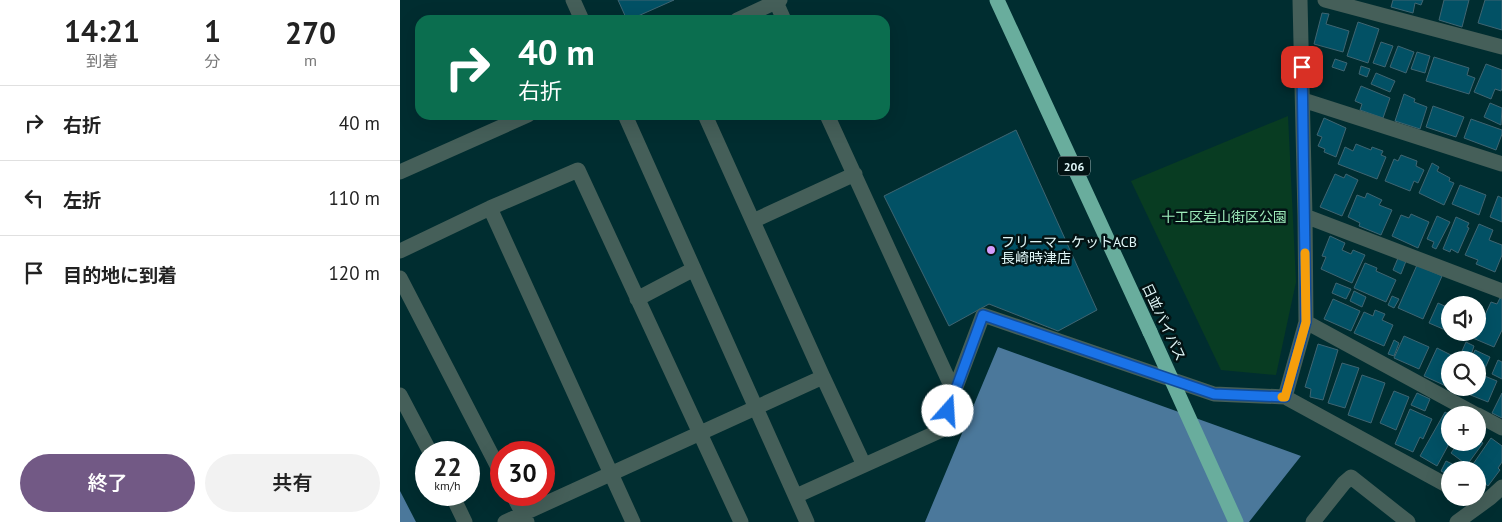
<!DOCTYPE html>
<html lang="ja">
<head>
<meta charset="utf-8">
<style>
	:root { --surface:#fff; --page:#f2f2f2; --text:#222; --muted:#767676; --line:#e0e0e0; --accent:#725985 }
	body { margin:0; font-family:"PT Sans","Noto Sans JP",sans-serif; background:var(--page); color:var(--text); height:100vh; display:flex; flex-direction:column; font-size:19px; white-space:nowrap }
	* { box-sizing:border-box; margin:0 }
	p { font-size:16px; color:var(--muted) }
	.icon { flex:none; width:28px; height:28px; fill:none; stroke:currentColor; stroke-width:2; stroke-linecap:round; stroke-linejoin:round }
	.map { position:relative; flex:1; overflow:hidden }
	.drawer { display:flex; flex-direction:column; background:var(--surface); width:400px }
	.drawer>* { flex:none }
	.top-card { position:absolute; left:15px; top:15px; width:475px; height:105px; border-radius:15px; box-shadow:0 5px 20px #0002; background:#0b6e4f; color:#fff; overflow:hidden }
	.controls { position:absolute; left:1041px; top:296px; display:grid; gap:10px }
	.controls a { display:grid; place-items:center; width:45px; height:45px; border-radius:50%; background:var(--surface); box-shadow:0 5px 20px #0002; font-size:25px }
	.speed { position:absolute; left:15px; top:441px; display:flex; gap:10px; font-size:25px; font-weight:700; text-align:center }
	.speed>* { display:grid; place-content:center; width:65px; height:65px; border-radius:50%; background:var(--surface); box-shadow:0 5px 20px #0002; line-height:1 }
	.speed small { font-size:12px; font-weight:400 }
	.speed .limit { border:8px solid #d22; background:#fff; color:#111 }
	.pin { position:absolute; display:grid; place-items:center; width:42px; height:42px; color:#fff; margin:-21px; border-radius:10px; box-shadow:0 2px 8px #0006 }
	.me { position:absolute; width:55px; margin:-28px; rotate:19deg; stroke-linejoin:round; filter:drop-shadow(0 0 4px #0008) }
	.turn { display:flex; align-items:center; gap:18px; height:105px; padding:0 20px; font-size:22px }
	.turn .icon { width:65px; height:65px; stroke-width:2.5 }
	.turn b { display:block; font-size:35px; line-height:42px }
	.eta { display:flex; justify-content:space-evenly; align-items:center; height:85px; text-align:center }
	.eta b { font-size:30px; font-weight:600; line-height:35px }
	.action { display:flex; gap:10px; margin-top:auto; padding:10px 20px }
	.action a { flex:1; height:58px; border-radius:30px; background:var(--accent); color:#fff; font-size:20px; font-weight:600; line-height:58px; text-align:center }
	.action a+a { background:var(--page); color:var(--text) }
	ul { padding:0; list-style:none }
	li { display:flex; align-items:center; gap:15px; height:75px; padding:0 20px; border-top:1px solid var(--line) }
	li div { flex:1 }
	li b { display:block; font-size:19px }
	li em { font-style:normal }
	main { display:flex; flex:1; min-height:0 }
	.map>svg:first-child { display:block }
</style>
</head>
<body>
<main>
<section class="drawer">
<div class="eta">
<div><b>14:21</b><p>到着</p></div>
<div><b>1</b><p>分</p></div>
<div><b>270</b><p>m</p></div>
</div>
<ul>
<li><svg class="icon" aria-label="right" viewBox="0 0 24 24"><path d="M7 20v-9h11M14 6l5 5-5 5"/></svg><div><b>右折</b></div><em>40 m</em></li>
<li><svg class="icon" aria-label="left" viewBox="0 0 24 24"><path d="M17 20v-9H6M10 6l-5 5 5 5"/></svg><div><b>左折</b></div><em>110 m</em></li>
<li><svg class="icon" aria-label="arrive" viewBox="0 0 24 24"><path d="M6 21V4h12l-3 4 3 4H6"/></svg><div><b>目的地に到着</b></div><em>120 m</em></li>
</ul>
<div class="action"><a>終了</a><a>共有</a></div>
</section>
<div class="map">
<svg width="1102" height="522" viewBox="0 0 1102 522">
	<rect width="100%" height="100%" fill="#002d30"/>
	<!-- green -->
	<path fill="#083c22" d="M 888,116 L 896,282 L 876,375 L 821,370 L 731,181 Z"/>
	<!-- water -->
	<path fill="#4b789b" d="M 598,347 L 901,456 L 849,522 L 525,522 Z
		M 0,491 L 16,522 L 0,522 Z"/>
	<!-- building -->
	<path fill="#025165" stroke="#3f6572" d="M 218,0 L 274,0 L 229,20 L 227,20 Z
		M 993,0 L 1023,0 L 1021,5 L 1015,3 L 1013,13 L 991,7 Z
		M 1044,0 L 1069,0 L 1062,27 L 1039,20 Z
		M 1085,0 L 1102,0 L 1102,30 L 1078,23 Z
		M 922,13 L 929,14 L 926,24 L 949,31 L 943,52 L 914,44 Z
		M 958,22 L 979,29 L 968,63 L 947,56 Z
		M 981,42 L 993,46 L 985,67 L 973,63 Z
		M 998,46 L 1014,52 L 1006,73 L 990,67 Z
		M 1017,52 L 1030,56 L 1025,73 L 1011,69 Z
		M 1034,57 L 1069,68 L 1067,75 L 1075,78 L 1069,94 L 1026,81 Z
		M 935,59 L 947,63 L 944,71 L 932,67 Z
		M 1086,64 L 1102,70 L 1102,88 L 1101,91 L 1095,89 L 1091,99 L 1074,92 Z
		M 961,66 L 970,69 L 967,77 L 959,74 Z
		M 976,73 L 995,81 L 990,92 L 971,84 Z
		M 961,86 L 990,98 L 983,118 L 960,110 L 962,104 L 955,101 Z
		M 1004,94 L 1015,99 L 1014,102 L 1027,107 L 1020,129 L 995,121 Z
		M 1090,103 L 1102,108 L 1101,125 L 1084,117 Z
		M 1033,106 L 1064,117 L 1056,137 L 1026,127 Z
		M 924,118 L 946,128 L 936,157 L 924,152 L 925,149 L 918,146 L 922,137 L 917,135 Z
		M 1071,119 L 1102,130 L 1102,134 L 1096,150 L 1064,138 Z
		M 616,130 L 697,310 L 658,331 L 589,304 L 549,326 L 484,196 Z
		M 956,144 L 971,150 L 972,147 L 983,151 L 981,155 L 986,157 L 977,179 L 938,164 L 945,147 L 953,151 Z
		M 1001,155 L 1017,161 L 1016,166 L 1024,170 L 1018,183 L 1014,181 L 1010,191 L 985,181 L 994,159 L 998,161 Z
		M 1032,163 L 1039,167 L 1037,171 L 1050,178 L 1049,181 L 1054,183 L 1044,205 L 1019,193 Z
		M 935,174 L 944,178 L 946,174 L 958,180 L 942,216 L 920,207 Z
		M 1060,185 L 1086,195 L 1079,215 L 1052,204 Z
		M 967,193 L 982,200 L 979,205 L 992,210 L 981,235 L 959,226 L 960,223 L 948,217 L 957,195 L 965,198 Z
		M 1098,196 L 1102,198 L 1102,222 L 1090,217 Z
		M 1011,214 L 1029,222 L 1018,248 L 992,236 L 1001,215 L 1009,218 Z
		M 1037,216 L 1050,222 L 1036,249 L 1032,247 L 1034,242 L 1027,239 Z
		M 1056,217 L 1069,223 L 1067,227 L 1069,228 L 1058,253 L 1051,249 L 1050,252 L 1043,249 Z
		M 1079,224 L 1093,230 L 1089,240 L 1102,245 L 1102,255 L 1095,272 L 1076,264 L 1078,260 L 1065,255 Z
		M 930,236 L 945,243 L 942,250 L 951,254 L 953,250 L 965,255 L 952,283 L 921,269 L 926,257 L 922,256 Z
		M 998,258 L 1006,261 L 1001,274 L 993,270 Z
		M 965,263 L 977,268 L 976,271 L 996,280 L 986,302 L 954,288 Z
		M 1017,265 L 1042,276 L 1023,319 L 998,308 Z
		M 936,283 L 951,289 L 946,299 L 932,293 Z
		M 954,291 L 966,297 L 962,307 L 950,301 Z
		M 992,296 L 999,299 L 994,308 L 988,305 Z
		M 1100,298 L 1102,299 L 1102,330 L 1094,347 L 1068,336 L 1069,332 L 1078,332 L 1078,314 L 1084,317 L 1091,302 L 1097,304 Z
		M 933,299 L 960,311 L 951,331 L 924,319 Z
		M 1038,303 L 1049,308 L 1050,305 L 1050,332 L 1029,323 Z
		M 975,310 L 985,314 L 982,320 L 993,325 L 984,346 L 954,333 L 964,312 L 973,316 Z
		M 1004,336 L 1029,347 L 1019,369 L 994,358 Z
		M 994,340 L 999,343 L 994,356 L 988,354 Z
		M 1066,342 L 1074,346 L 1071,355 L 1062,351 Z
		M 918,344 L 938,350 L 923,400 L 910,397 L 911,389 L 905,387 Z
		M 1037,348 L 1059,359 L 1059,360 L 1050,360 L 1050,379 L 1046,386 L 1024,376 Z
		M 1075,350 L 1090,357 L 1082,375 L 1097,381 L 1088,402 L 1058,390 L 1059,388 L 1078,388 L 1078,360 L 1071,360 Z
		M 1098,360 L 1102,362 L 1102,379 L 1092,374 Z
		M 942,363 L 959,368 L 945,408 L 928,403 Z
		M 962,375 L 985,383 L 971,423 L 948,415 Z
		M 994,391 L 1009,397 L 996,430 L 980,423 Z
		M 1017,393 L 1030,399 L 1025,411 L 1011,405 Z
		M 1102,393 L 1102,418 L 1092,413 Z
		M 1010,409 L 1032,419 L 1023,439 L 1020,437 L 1013,452 L 995,444 Z
		M 1045,412 L 1050,415 L 1050,442 L 1037,466 L 1020,456 Z
		M 1091,438 L 1102,446 L 1102,462 L 1098,468 L 1100,470 L 1088,486 L 1078,478 L 1078,470 L 1069,470 Z
		M 1078,440 L 1083,443 L 1067,465 L 1051,453 L 1059,442 L 1078,442 Z
		M 1046,461 L 1065,470 L 1050,470 L 1050,476 L 1041,471 Z"/>
	<g fill="none" stroke-linecap="round" stroke-linejoin="round">
		<!-- street -->
		<path stroke="#455f59" stroke-width="15" d="M 173,0 L 182,20
			M 900,0 L 905,216 L 906,322 L 885,397 L 1050,487
			M 925,0 L 1102,47
			M 376,2 L 384,20
			M 337,20 L 380,0
			M 903,100 L 1102,164
			M 225,115 L 407,522
			M 0,172 L 128,115
			M 90,208 L 233,522
			M 905,216 L 1102,291
			M 353,221 L 455,174
			M 0,251 L 90,208 L 178,170 L 341,522
			M 0,278 L 101,473
			M 237,299 L 294,269
			M 906,322 L 1077,415
			M 423,377 L 464,465
			M 554,392 L 583,315 L 814,394 L 885,397
			M 0,395 L 30,452
			M 1078,415 L 1102,428
			M 52,495 L 65,522
			M 113,495 L 127,522
			M 396,496 L 542,430 L 554,392 L 427,115
			M 105,522 L 423,377 L 305,115
			M 913,522 L 944,483 L 951,477 L 1008,522
			M 1057,522 L 1090,498 L 1102,487"/>
		<!-- highway -->
		<path stroke="#69ad9d" stroke-width="15" d="M 597,0 L 750,332"/>
		<!-- highway-bridge -->
		<path stroke="#69ad9d" stroke-width="15" d="M 750,332 L 836,522"/>
	</g>
	<g fill="none" stroke-linecap="round" stroke-linejoin="round">
		<defs>
			<path id="route" d="M 548,411 L 583,315 L 814,394 L 885,397 L 906,322 L 902,67"/>
		</defs>
		<!-- route casing -->
		<use href="#route" stroke="#114b97" stroke-width="12"/>
		<!-- route -->
		<use href="#route" stroke="#1a73e8" stroke-width="9"/>
		<!-- slow -->
		<path stroke="#f59e0b" stroke-width="9" d="M 882,397 L 885,397 L 906,322 L 905,253"/>
	</g>
	<!-- markers -->
	<circle fill="#d39cfd" stroke="#031314" stroke-width="2" cx="591" cy="250" r="5"/>
	<g text-anchor="middle" dominant-baseline="central" stroke-width="5" stroke-linejoin="round" paint-order="stroke">
		<!-- shield labels -->
		<rect fill="#031314" stroke="#9eb3b4" stroke-width="1" x="658" y="156.5" width="32" height="19" rx="4"/>
		<g font-size="12" font-weight="bold" fill="#e1f7f8">
			<text x="674" y="166">206</text>
		</g>
		<!-- park labels -->
		<g font-size="14" fill="#9debba" stroke="#031314">
			<text x="824" y="217">十工区岩山街区公園</text>
		</g>
		<!-- poi labels -->
		<g font-size="14" fill="#e1f7f8" stroke="#031314" text-anchor="start">
			<text x="601" y="242">フリーマーケットACB<tspan x="601" dy="16">長崎時津店</tspan></text>
		</g>
		<!-- street labels -->
		<g font-size="14" fill="#e1f7f8" stroke="#031314">
			<text transform="translate(764 322) rotate(65)">日並バイパス</text>
		</g>
	</g>
</svg>
<div class="controls">
<a><svg class="icon" aria-label="sound" viewBox="0 0 24 24"><path d="M4 9h4l5-4v14l-5-4H4zM17 9q2 3 0 6"/></svg></a>
<a><svg class="icon" aria-label="search" viewBox="0 0 24 24"><circle cx="10" cy="10" r="6"/><path d="M15 15l6 6"/></svg></a>
<a>+</a>
<a>−</a>
</div>
<div class="speed"><div>22<small>km/h</small></div><div class="limit">30</div></div>
<div class="pin" style="left:902px;top:67px;background:#d93025"><svg class="icon" aria-label="arrive" viewBox="0 0 24 24"><path d="M6 21V4h12l-3 4 3 4H6"/></svg></div>
<svg class="me" style="left:548px;top:411px" viewBox="-20 -20 40 40"><circle r="19" fill="#fff"/><path d="M0-13L10 11 0 6-10 11z" fill="#1a73e8"/></svg>
<div class="top-card">
<div class="turn"><svg class="icon" aria-label="right" viewBox="0 0 24 24"><path d="M7 20v-9h11M14 6l5 5-5 5"/></svg><div><b>40 m</b>右折</div></div>
</div>
</div>
</main>
</body>
</html>
